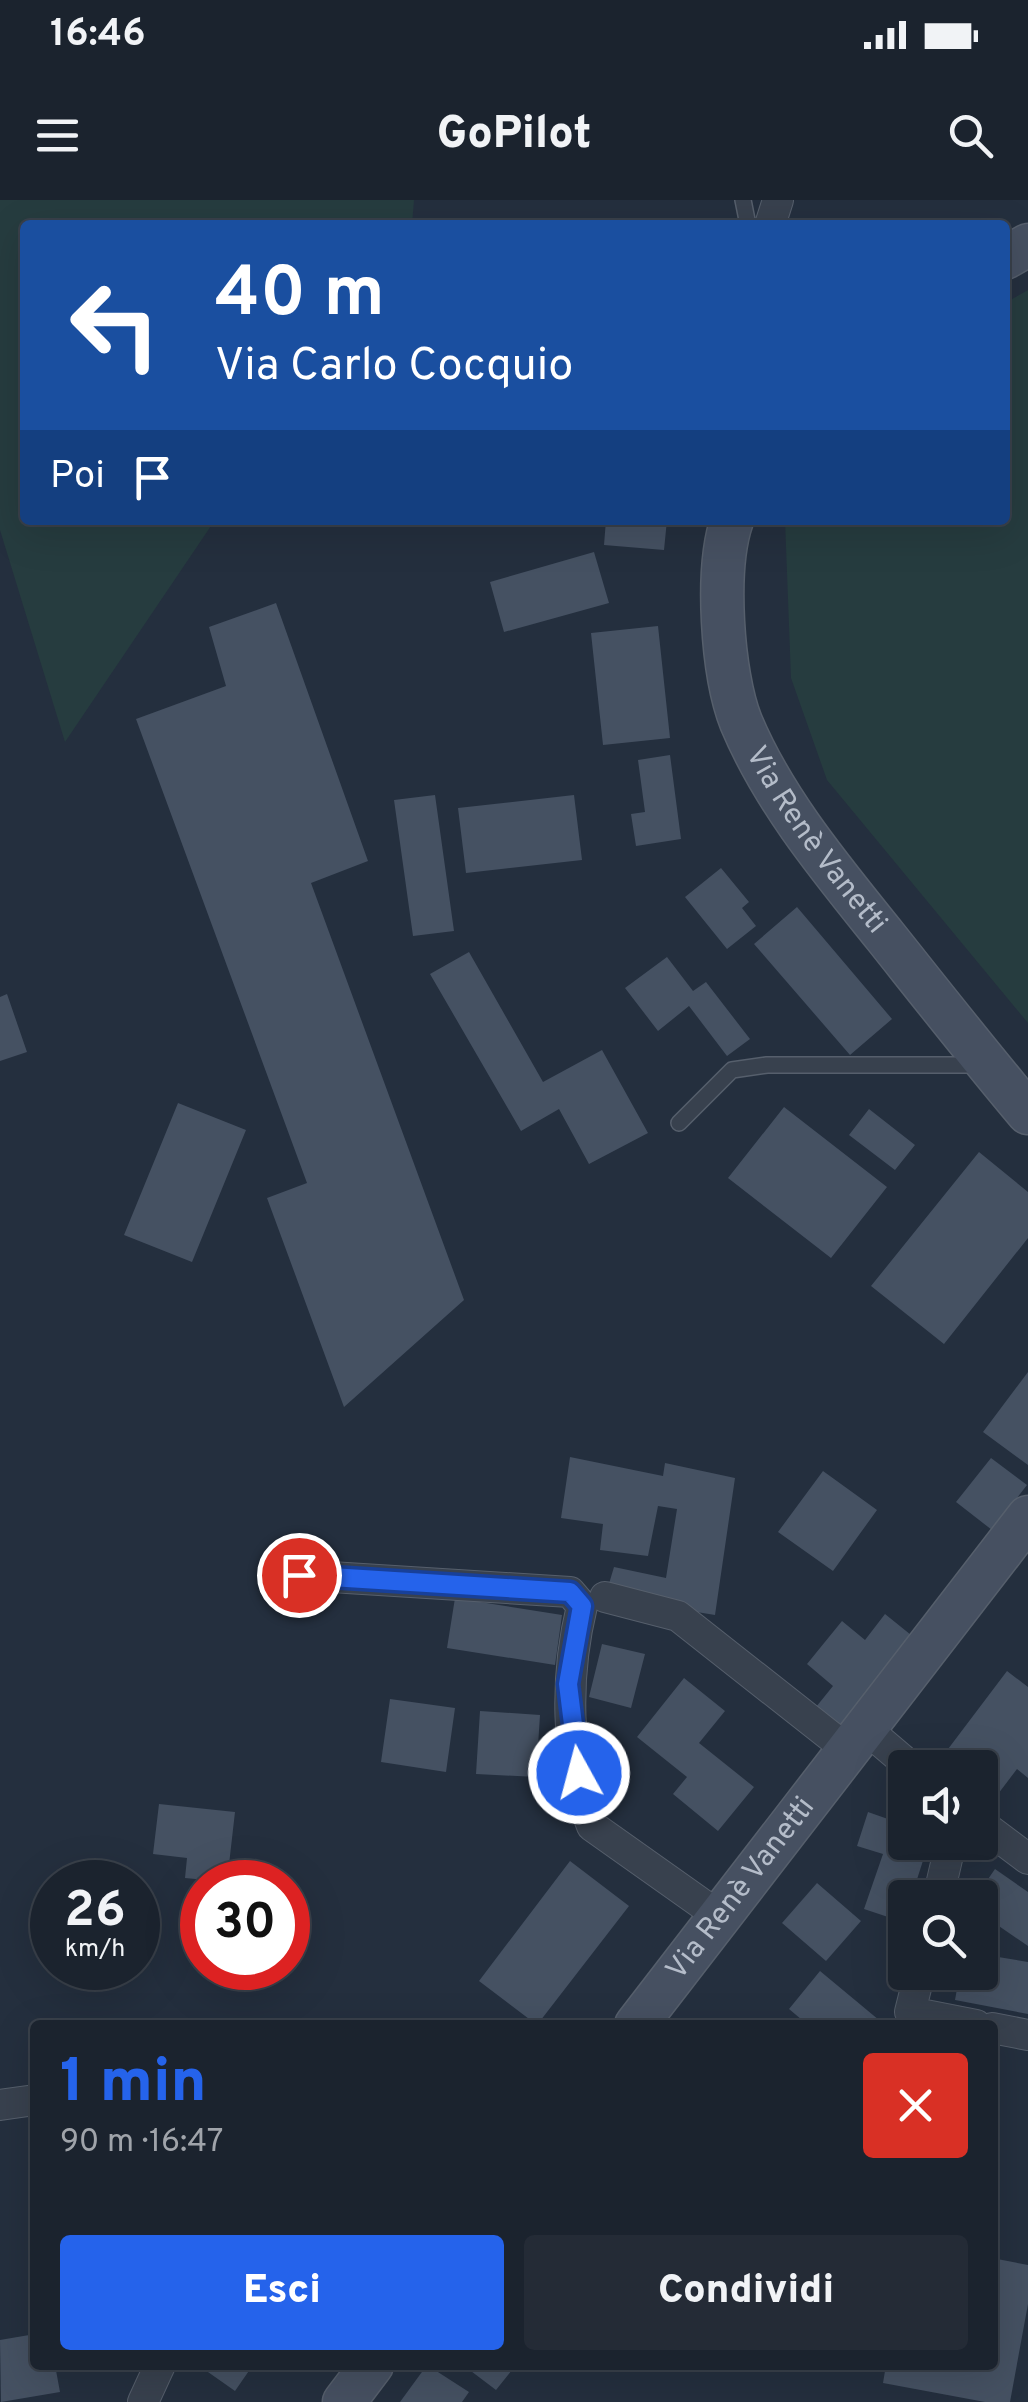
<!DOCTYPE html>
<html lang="it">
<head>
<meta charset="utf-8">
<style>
	:root { --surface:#1b232e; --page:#242b36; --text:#f1f3f6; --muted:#a0a4aa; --line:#39404a; --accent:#2563eb }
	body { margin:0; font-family:Overpass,sans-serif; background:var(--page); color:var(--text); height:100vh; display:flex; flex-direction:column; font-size:38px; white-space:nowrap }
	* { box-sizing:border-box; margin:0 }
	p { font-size:32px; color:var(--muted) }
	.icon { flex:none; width:55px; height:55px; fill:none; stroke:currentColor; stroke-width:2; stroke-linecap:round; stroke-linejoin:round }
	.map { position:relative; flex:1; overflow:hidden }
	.panel { position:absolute; left:30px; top:1820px; width:968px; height:350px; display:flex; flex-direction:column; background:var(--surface); border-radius:10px; box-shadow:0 10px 40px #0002,0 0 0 2px var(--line) }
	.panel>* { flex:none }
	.banner { position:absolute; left:20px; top:20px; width:990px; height:305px; border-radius:10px; box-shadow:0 10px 40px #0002,0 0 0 2px var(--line); background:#1a4fa0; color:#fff; overflow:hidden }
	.fabs { position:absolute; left:888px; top:1550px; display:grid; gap:20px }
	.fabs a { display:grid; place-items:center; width:110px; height:110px; border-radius:10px; background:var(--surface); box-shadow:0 10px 40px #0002,0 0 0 2px var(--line); font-size:50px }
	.speed { position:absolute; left:30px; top:1660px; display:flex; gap:20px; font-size:50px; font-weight:700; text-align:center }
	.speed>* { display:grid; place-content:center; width:130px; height:130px; border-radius:50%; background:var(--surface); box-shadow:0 10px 40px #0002,0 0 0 2px var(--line); line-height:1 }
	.speed small { font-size:25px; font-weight:400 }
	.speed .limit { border:15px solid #d22; background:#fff; color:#111 }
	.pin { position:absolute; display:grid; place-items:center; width:85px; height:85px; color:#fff; margin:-42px; border:5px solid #fff; border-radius:50%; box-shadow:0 2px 10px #0007 }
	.me { position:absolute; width:110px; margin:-55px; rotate:353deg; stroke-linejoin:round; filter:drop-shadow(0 0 8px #0008) }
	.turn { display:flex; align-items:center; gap:35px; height:210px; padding:0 30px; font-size:45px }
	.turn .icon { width:130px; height:130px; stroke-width:2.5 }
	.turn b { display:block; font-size:70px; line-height:85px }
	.then { display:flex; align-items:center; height:95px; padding:0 30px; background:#0003; gap:20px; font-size:38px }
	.round { display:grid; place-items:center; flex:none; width:105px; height:105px; border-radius:10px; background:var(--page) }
	.headline { display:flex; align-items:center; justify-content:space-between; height:170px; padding:0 30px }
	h1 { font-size:60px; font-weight:800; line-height:75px; color:var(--accent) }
	.button { display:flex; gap:20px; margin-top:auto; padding:20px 30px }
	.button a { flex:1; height:115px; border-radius:10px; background:var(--accent); color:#fff; font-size:40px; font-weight:800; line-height:115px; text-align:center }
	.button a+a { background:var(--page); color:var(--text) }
	.status { display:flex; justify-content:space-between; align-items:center; height:70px; padding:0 50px; background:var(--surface); direction:ltr }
	.status svg { height:28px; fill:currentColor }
	header { display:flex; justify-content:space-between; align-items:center; height:130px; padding:0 30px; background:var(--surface); font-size:45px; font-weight:800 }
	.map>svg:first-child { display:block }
</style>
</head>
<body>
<div class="status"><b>16:46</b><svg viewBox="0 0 49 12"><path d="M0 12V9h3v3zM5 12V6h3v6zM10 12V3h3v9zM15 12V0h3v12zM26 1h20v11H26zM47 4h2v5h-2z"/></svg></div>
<header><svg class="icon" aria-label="menu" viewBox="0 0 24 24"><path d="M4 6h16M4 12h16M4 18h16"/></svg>GoPilot<svg class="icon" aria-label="search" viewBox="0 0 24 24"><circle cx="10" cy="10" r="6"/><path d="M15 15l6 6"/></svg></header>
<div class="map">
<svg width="1028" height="2202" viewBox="0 0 1028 2202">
	<rect width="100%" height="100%" fill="#242f3e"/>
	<!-- green -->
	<path fill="#263c3f" d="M 0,0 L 414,0 L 412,25 L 25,25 L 25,320 L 215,320 L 65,542 L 0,330 Z
		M 1028,90 L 1028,823 L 827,580 L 791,478 L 785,320 L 1005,320 L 1005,103 Z"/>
	<!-- building -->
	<path fill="#455162" d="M 606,320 L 667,320 L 664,350 L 604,345 Z
		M 594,352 L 609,403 L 504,432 L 490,382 Z
		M 276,403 L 368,661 L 311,683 L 464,1100 L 344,1207 L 267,998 L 307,983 L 136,519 L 226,486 L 209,427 Z
		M 658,426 L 670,538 L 603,545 L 591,433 Z
		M 670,555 L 681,639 L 636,646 L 631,614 L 645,612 L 638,560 Z
		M 435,595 L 454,731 L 413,736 L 394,600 Z
		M 574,595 L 582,660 L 466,673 L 458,608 Z
		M 721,668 L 749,702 L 742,708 L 756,726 L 727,749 L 685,697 Z
		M 797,707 L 892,819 L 850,855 L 754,744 Z
		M 469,752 L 543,882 L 602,850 L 648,933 L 589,964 L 559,909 L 521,931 L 430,774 Z
		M 667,757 L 693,791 L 706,782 L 750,839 L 727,856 L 689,806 L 658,831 L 625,788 Z
		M 7,794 L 27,852 L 0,861 L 0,797 Z
		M 178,903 L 246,930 L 192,1062 L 124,1035 Z
		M 784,907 L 887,987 L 831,1058 L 728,978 Z
		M 869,909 L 915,945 L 895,970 L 849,935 Z
		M 979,952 L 1028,992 L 1028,1038 L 944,1144 L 871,1086 Z
		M 1028,1172 L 1028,1265 L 983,1232 Z
		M 570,1257 L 663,1276 L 665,1263 L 735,1278 L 715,1415 L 605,1397 L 614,1367 L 666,1378 L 677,1309 L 658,1306 L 648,1356 L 600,1350 L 603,1324 L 561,1318 Z
		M 991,1258 L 1027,1285 L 992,1330 L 956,1302 Z
		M 823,1271 L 877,1310 L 833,1371 L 778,1332 Z
		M 455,1398 L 562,1415 L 555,1465 L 447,1448 Z
		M 885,1414 L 916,1439 L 843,1530 L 816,1507 L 833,1486 L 807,1464 L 842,1421 L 865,1440 Z
		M 602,1444 L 645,1454 L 631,1508 L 589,1497 Z
		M 1007,1471 L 1028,1487 L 1028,1578 L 1017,1569 L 995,1598 L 980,1586 L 980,1568 L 956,1568 L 942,1557 Z
		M 684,1478 L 725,1511 L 699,1543 L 754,1587 L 718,1631 L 673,1594 L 687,1577 L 637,1537 Z
		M 390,1499 L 455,1508 L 446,1572 L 381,1562 Z
		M 480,1511 L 540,1515 L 536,1577 L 476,1574 Z
		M 159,1604 L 235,1612 L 227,1682 L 185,1678 L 187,1658 L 153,1654 Z
		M 868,1612 L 905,1625 L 905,1642 L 929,1642 L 911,1698 L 905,1698 L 903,1722 L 864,1709 L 883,1654 L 857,1646 Z
		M 570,1661 L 629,1706 L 537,1825 L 479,1781 Z
		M 995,1669 L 1028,1692 L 1028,1746 L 980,1713 L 980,1698 L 975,1698 Z
		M 817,1683 L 861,1721 L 826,1761 L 782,1723 Z
		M 980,1754 L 1028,1762 L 1028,1814 L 955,1800 L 960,1772 L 980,1772 Z
		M 820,1771 L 885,1825 L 808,1825 L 789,1809 Z
		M 992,2058 L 1028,2065 L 1028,2104 L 1010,2202 L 985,2202 L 883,2183 L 886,2165 L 992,2165 Z
		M 35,2134 L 35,2165 L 55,2165 L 60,2192 L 1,2202 L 0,2140 Z
		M 198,2165 L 253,2165 L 235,2191 Z
		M 427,2165 L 469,2192 L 462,2202 L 400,2202 Z
		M 463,2165 L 516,2165 L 496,2190 Z"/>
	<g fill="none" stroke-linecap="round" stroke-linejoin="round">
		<defs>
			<path id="lane" d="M 743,0 L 748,25
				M 679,923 L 732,870 L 767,865 L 977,865"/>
			<path id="street" d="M 770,25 L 778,0
				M 299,1375 L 570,1392 L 582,1406 C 565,1476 565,1558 592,1626 L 719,1716
				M 605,1397 L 678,1416 L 848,1550
				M 865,1528 L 912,1568
				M 980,1623 L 1028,1659
				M 938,1698 L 951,1642
				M 920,1772 L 910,1812 L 976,1825
				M 992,1828 L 1028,1835
				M 0,1905 L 35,1900
				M 143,2202 L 160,2165"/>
			<g id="secondary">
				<path d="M 1005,58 L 1028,45"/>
				<path id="s1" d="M 732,320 C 715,369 722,474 741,522 C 774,601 832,670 885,736 C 932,795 979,855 1028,913"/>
				<path id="s2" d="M 636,1825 L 1028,1317"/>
				<path d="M 344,2202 L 372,2165"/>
			</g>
		</defs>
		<!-- lane casing -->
		<use href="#lane" stroke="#565f6c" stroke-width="18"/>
		<!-- street casing -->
		<use href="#street" stroke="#565f6c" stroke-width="32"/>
		<!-- secondary casing -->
		<use href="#secondary" stroke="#565f6c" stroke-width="45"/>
		<!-- lane -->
		<use href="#lane" stroke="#38414e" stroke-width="15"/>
		<!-- street -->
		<use href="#street" stroke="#38414e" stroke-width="30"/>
		<!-- secondary -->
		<use href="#secondary" stroke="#465061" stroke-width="42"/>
	</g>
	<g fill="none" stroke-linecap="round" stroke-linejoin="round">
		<defs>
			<path id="route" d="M 299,1375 L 570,1392 L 582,1406 L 568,1484 L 579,1573"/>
		</defs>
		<!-- route casing -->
		<use href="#route" stroke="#184099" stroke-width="25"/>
		<!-- route -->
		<use href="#route" stroke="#2563eb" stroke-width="18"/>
	</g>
	<g text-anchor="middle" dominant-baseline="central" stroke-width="10" stroke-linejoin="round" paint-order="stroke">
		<!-- street labels -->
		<g font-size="30" fill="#b4bcc9" stroke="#1d2633">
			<text stroke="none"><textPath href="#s1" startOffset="345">Via Renè Vanetti</textPath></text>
			<text stroke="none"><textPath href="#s2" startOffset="172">Via Renè Vanetti</textPath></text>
		</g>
	</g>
</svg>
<div class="fabs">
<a><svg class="icon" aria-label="sound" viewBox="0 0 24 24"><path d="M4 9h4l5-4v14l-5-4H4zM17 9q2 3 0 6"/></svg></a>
<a><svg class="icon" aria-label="search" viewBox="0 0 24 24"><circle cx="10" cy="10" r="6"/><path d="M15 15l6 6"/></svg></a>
</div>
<div class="speed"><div>26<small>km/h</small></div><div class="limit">30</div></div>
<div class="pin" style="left:299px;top:1375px;background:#d93025"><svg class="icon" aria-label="arrive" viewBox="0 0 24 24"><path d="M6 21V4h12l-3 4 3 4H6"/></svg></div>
<svg class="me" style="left:579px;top:1573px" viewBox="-20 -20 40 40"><circle r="17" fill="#2563eb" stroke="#fff" stroke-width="3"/><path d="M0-11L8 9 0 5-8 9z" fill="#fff"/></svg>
<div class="banner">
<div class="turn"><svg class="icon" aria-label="left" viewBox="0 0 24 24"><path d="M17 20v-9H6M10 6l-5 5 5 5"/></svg><div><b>40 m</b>Via Carlo Cocquio</div></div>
<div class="then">Poi<svg class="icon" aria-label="arrive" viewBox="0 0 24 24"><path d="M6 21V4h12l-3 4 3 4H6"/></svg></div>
</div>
<section class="panel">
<div class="headline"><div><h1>1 min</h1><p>90 m · 16:47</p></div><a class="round" style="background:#d93025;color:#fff"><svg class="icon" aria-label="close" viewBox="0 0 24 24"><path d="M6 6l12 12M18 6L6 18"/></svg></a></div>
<div class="button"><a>Esci</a><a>Condividi</a></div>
</section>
</div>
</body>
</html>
